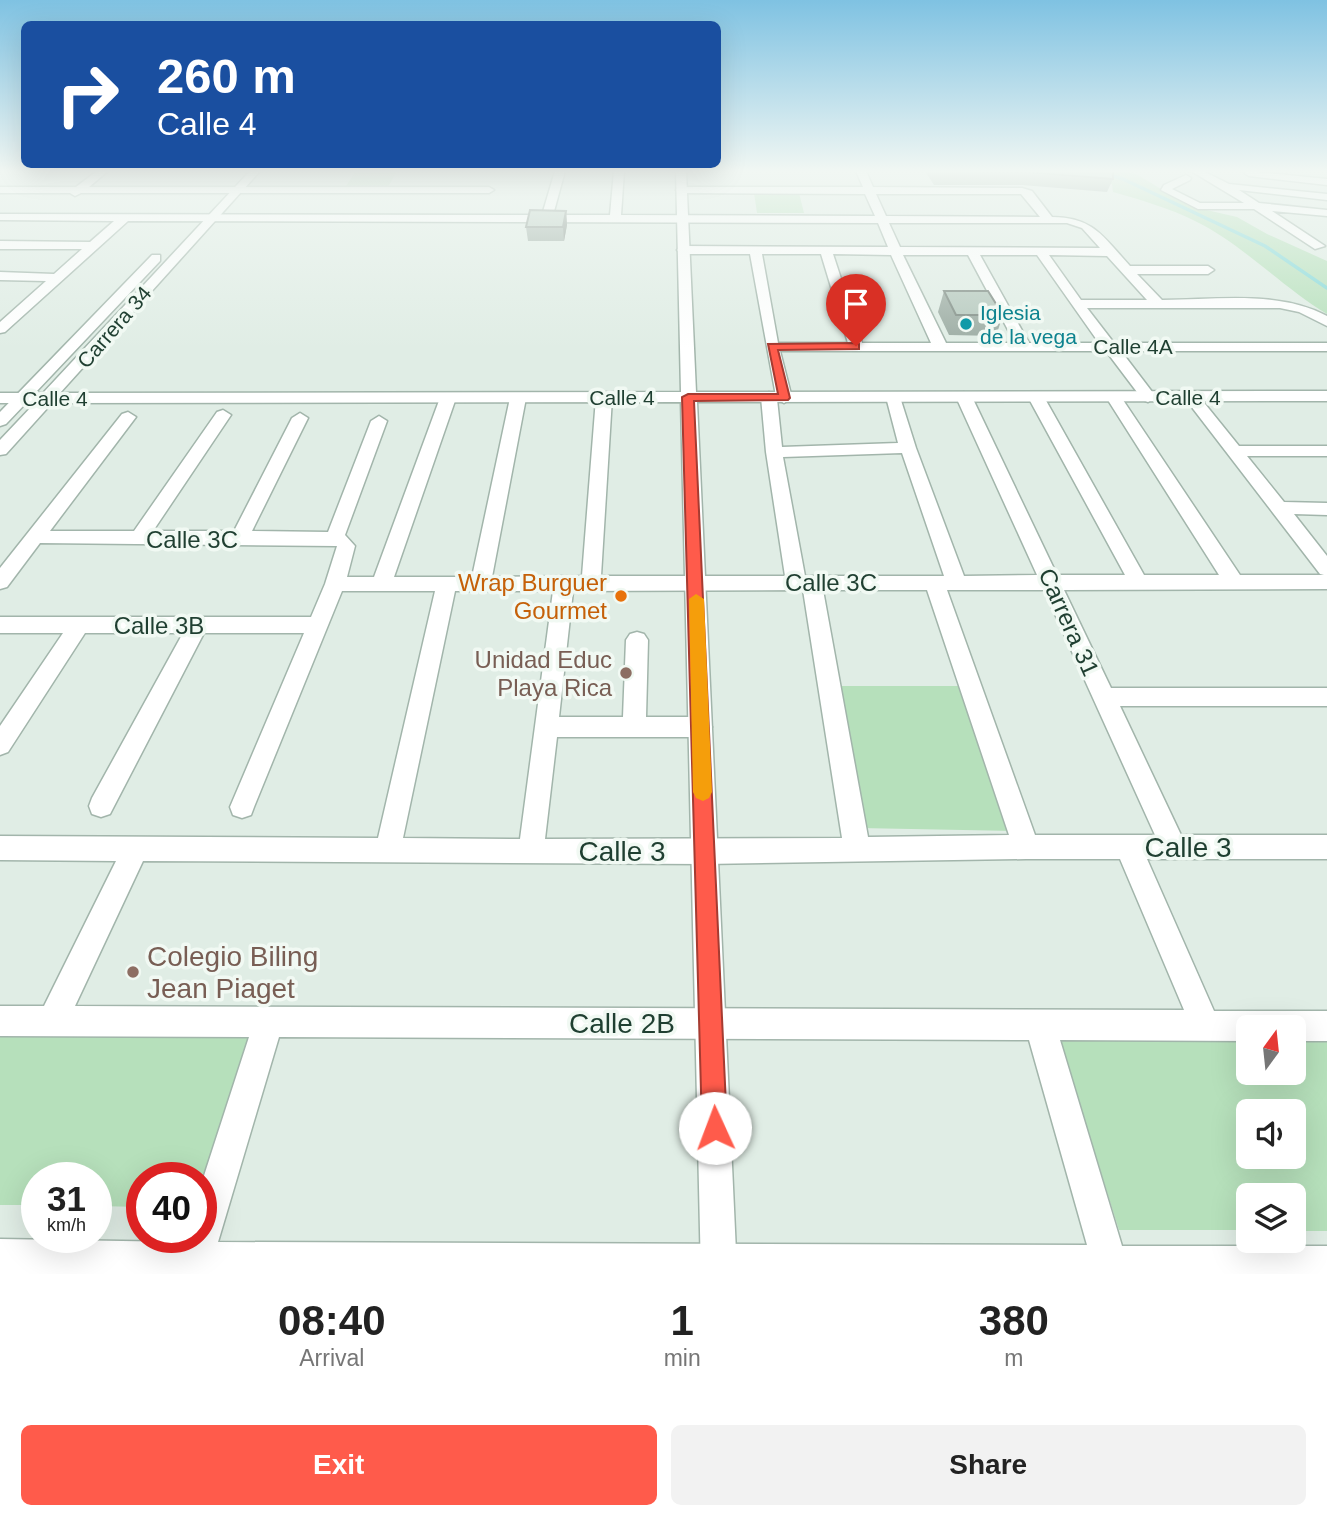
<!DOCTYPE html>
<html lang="en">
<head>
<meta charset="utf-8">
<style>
	:root { --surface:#fff; --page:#f2f2f2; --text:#222; --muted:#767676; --accent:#ff5b4b }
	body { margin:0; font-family:Arial,sans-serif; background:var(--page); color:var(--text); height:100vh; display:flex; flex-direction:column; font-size:26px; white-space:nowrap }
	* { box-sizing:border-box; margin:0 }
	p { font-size:23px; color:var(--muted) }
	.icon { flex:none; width:38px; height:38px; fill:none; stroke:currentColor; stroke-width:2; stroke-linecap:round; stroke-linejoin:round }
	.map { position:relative; height:1274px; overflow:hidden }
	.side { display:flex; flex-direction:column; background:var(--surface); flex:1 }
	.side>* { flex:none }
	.hud { position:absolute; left:21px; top:21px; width:700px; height:147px; border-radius:10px; box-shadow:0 7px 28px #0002; background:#1a4fa0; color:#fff; overflow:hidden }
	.needle { width:46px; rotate:15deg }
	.tools { position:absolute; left:1236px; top:1015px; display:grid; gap:14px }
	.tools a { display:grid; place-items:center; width:70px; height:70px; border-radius:10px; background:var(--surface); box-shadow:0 7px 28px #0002; font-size:35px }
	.speed { position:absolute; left:21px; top:1162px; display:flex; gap:14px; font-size:35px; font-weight:700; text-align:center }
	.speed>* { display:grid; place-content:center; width:91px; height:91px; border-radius:50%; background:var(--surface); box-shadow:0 7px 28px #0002; line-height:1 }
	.speed small { font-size:18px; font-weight:400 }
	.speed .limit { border:10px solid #d22; background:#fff; color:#111 }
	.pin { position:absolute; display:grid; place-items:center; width:60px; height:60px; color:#fff; margin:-72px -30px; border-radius:50% 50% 50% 0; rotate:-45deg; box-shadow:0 0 7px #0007 }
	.pin .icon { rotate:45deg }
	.me { position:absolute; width:77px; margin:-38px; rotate:358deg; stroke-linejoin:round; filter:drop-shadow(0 0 5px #0008) }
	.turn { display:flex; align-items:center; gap:24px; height:147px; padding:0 21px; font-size:32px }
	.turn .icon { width:91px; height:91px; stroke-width:2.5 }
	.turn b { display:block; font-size:49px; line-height:60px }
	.eta { display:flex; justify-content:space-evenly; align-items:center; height:119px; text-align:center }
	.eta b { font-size:42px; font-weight:600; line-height:49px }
	.button { display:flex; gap:14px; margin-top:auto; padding:14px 21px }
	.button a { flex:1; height:80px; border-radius:10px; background:var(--accent); color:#fff; font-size:28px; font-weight:600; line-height:80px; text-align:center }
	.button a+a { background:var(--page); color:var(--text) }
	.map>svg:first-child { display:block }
</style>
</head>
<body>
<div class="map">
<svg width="1327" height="1274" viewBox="0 0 1327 1274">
	<rect width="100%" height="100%" fill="#e0ede5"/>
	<!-- green -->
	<path fill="#b6e0bb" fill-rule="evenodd" d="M 356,171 L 397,171 L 387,189 L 344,189 Z
		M 1077,171 L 1123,171 L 1138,175 L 1189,206 L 1237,217 L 1267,234 L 1327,261 L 1327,314 C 1282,287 1241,243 1195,221 C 1169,208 1141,200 1113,192 L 1112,184 Z
		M 754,193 L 799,193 L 804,213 L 757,213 Z
		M 829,686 L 972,686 L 1015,831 L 859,828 Z
		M 1327,1024 L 1327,1231 L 1293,1231 L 1293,1195 L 1248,1195 L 1248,1230 L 1119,1230 L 1055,1027 ZM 1248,1027 L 1293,1027 L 1293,1073 L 1248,1073 ZM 1248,1111 L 1293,1111 L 1293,1157 L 1248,1157 Z
		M 0,1033 L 255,1033 L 201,1202 L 201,1178 L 142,1178 L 142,1207 L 96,1206 L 96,1178 L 37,1178 L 37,1205 L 0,1205 Z"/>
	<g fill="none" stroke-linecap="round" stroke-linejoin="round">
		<!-- stream -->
		<path stroke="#81d8d8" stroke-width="3.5" d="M 1098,171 L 1123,179 L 1265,246 L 1327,288"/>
		<defs>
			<path id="minor" d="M 97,171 L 108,171 L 89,187 L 489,187 L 494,190 L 489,193 L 81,193 L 75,196 L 70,193 L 0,193 L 0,187 L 76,187 Z
				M 555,171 L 565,171 L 553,215 L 610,215 L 614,171 L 624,171 L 621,215 L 875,216 L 865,194 L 681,193 L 676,190 L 681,187 L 863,187 L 856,171 L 866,171 L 873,187 L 1022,188 L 1032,191 L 1052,217 C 1094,217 1104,238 1130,266 L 1208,266 L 1214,270 L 1208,274 L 1137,274 L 1162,300 C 1216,300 1278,290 1327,316 L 1327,326 L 1299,312 L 1280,308 L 1087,308 L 1114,343 L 1327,343 L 1327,351 L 1121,351 L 1156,397 L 1148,402 L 1143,400 L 1106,351 L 780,351 L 792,398 L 784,403 L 777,399 L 782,447 L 898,443 L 886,397 L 889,394 L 899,394 L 916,448 L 964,576 L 1037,575 L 956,397 L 959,394 L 964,392 L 972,397 L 1057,575 L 1125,575 L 1028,397 L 1031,394 L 1036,392 L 1044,397 L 1144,575 L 1219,575 L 1106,397 L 1109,394 L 1119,394 L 1240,575 L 1324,575 L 1320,574 L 1184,397 L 1192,392 L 1197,394 L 1239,446 L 1327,446 L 1327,456 L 1247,456 L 1284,502 L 1327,503 L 1327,515 L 1294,514 L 1327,556 L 1327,589 L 1064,590 L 1111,688 L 1327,688 L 1327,706 L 1120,706 L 1181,835 L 1327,835 L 1327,859 L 1147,859 L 1214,1011 L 1327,1011 L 1327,1041 L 1293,1041 L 1293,1027 L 1248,1027 L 1248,1041 L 1060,1040 L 1122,1246 L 1327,1246 L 1327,1274 L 0,1274 L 0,1239 L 183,1242 L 185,1237 L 201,1237 L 201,1185 L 249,1037 L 0,1036 L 0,1006 L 44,1006 L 116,861 L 0,860 L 0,836 L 378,838 L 435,591 L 342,591 L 254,807 L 251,815 L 242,818 L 233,815 L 230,807 L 304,633 L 204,633 L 110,814 L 101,817 L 92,814 L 89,806 L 92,798 L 183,633 L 85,633 L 8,752 L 0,755 L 0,726 L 63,633 L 0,633 L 0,617 L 311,617 L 325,584 L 337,546 L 40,543 L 7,587 L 0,589 L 0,568 L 122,414 L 128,412 L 136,417 L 50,531 L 134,531 L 217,412 L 223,410 L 231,415 L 153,531 L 234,531 L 292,418 L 300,413 L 308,418 L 252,531 L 328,532 L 371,421 L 379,416 L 387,421 L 345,535 L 355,546 L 347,577 L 374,577 L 440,398 L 448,393 L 456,398 L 394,577 L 472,577 L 510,398 L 518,393 L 526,398 L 492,577 L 582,576 L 596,398 L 604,393 L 612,398 L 601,576 L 785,576 L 766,452 L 761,397 L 769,392 L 776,396 L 750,254 L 683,254 L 677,250 L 683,246 L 888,247 L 878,223 L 128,221 L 5,332 L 0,333 L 0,322 L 46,281 L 0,280 L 0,272 L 54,274 L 82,249 L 0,249 L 0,241 L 90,242 L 114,221 L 0,220 L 0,214 L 542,215 ZM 876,194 L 1021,194 L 1040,217 L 886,216 ZM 889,223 L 1067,223 L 1082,228 L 1100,248 L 900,247 ZM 762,254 L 821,254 L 848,343 L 778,343 ZM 833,254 L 891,255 L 931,343 L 862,343 ZM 903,255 L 968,255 L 1015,343 L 946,343 ZM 980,255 L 1037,255 L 1099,343 L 1029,343 ZM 1049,255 L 1107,256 L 1147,300 L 1081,300 ZM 902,453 L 944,576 L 805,576 L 783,457 ZM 803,590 L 842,838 L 545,839 L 557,737 L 700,737 L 708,734 L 712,727 L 708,720 L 700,717 L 646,717 L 648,640 L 644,634 L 637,632 L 630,634 L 626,640 L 623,717 L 559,717 L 573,591 ZM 823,590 L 927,590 L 1009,835 L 868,837 ZM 947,590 L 1044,590 L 1155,835 L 1035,835 ZM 455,591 L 553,591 L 520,839 L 403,838 ZM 1026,859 L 1120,859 L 1184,1010 L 75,1006 L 143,861 L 705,864 ZM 279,1037 L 1029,1040 L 1087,1245 L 218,1242 Z
				M 1191,171 L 1203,171 L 1229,184 L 1327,194 L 1327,200 L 1239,190 L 1259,203 L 1327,210 L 1327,216 L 1272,211 L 1325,246 L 1315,249 L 1254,209 L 1198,209 L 1161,190 L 1164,185 L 1186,175 L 1191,178 L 1190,180 L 1172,189 L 1200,203 L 1244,203 Z
				M 1246,171 L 1327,179 L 1327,185 L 1249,176 L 1244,173 Z
				M 0,393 L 22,393 L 30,398 L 22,403 L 0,403 Z"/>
			<path id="tertiary" d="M 250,171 L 260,171 L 60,393 L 681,392 L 676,171 L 686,171 L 696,392 L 1327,391 L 1327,401 L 697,402 L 737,1274 L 701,1274 L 681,402 L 52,403 L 6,454 L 0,455 L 0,440 L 35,403 L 26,403 L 6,424 L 0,426 L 0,412 L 152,255 L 160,255 L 160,261 L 35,393 L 43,393 Z"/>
		</defs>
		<!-- minor casing -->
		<use href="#minor" stroke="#a2b5ab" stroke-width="3"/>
		<!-- tertiary casing -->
		<use href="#tertiary" stroke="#a2b5ab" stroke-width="3"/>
		<!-- minor -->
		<use href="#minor" fill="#fff" fill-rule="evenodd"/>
		<!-- tertiary -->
		<use href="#tertiary" fill="#fff" fill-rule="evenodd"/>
	</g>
	<!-- wall -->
	<path fill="#9caca3" d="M 925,171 L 1113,171 L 1113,179 L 1107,192 L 1022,185 L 934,185 Z
		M 566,211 L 567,225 L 564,241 L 528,241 L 526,227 Z
		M 944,291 L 1003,315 L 996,336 L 949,335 L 938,312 Z"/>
	<!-- shaded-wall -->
	<path fill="#7f8c84" d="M 566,211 L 567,225 L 564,241 L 563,227 Z"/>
	<!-- building -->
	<path fill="#b5c8bd" stroke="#7f8c84" stroke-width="2" d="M 937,171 L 1113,171 L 1113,179 L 1026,172 Z
		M 530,210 L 566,211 L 563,227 L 526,227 Z
		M 944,291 L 988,291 L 1003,315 L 956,315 Z"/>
	<!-- sky -->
	<linearGradient id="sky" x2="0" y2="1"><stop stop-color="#7fc2e2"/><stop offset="0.49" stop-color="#f1f7f3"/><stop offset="1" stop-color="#f1f7f3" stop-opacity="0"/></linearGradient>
	<rect width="1327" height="349" fill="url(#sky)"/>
	<!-- route -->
	<path fill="#ff5b4b" stroke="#a63b31" stroke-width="2" d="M 856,343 L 859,344 L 859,349 L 778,350 L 790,398 L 788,400 L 694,401 L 727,1128 L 723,1137 L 715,1141 L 706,1137 L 702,1128 L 682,397 L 688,394 L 778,394 L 768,344 Z"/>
	<!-- slow -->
	<path fill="#f59e0b" d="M 696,594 L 704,599 L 712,792 L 709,798 L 703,801 L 696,798 L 693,792 L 689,599 Z"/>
	<!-- markers -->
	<circle fill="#0f9aa8" stroke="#f1f9f3" stroke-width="2.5" cx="966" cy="324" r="7"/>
	<circle fill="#e8710a" stroke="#f1f9f3" stroke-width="2.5" cx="621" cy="596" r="7"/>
	<g fill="#8d6e63" stroke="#f1f9f3" stroke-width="2.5">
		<circle cx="626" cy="673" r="7"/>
		<circle cx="133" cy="972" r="7"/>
	</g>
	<g text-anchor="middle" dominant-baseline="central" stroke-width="7" stroke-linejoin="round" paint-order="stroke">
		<!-- far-culture labels -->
		<g font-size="21" fill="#0d838f" stroke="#f1f9f3" text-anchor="start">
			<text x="980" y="312">Iglesia<tspan x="980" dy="24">de la vega</tspan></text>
		</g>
		<!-- far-street labels -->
		<g font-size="21" fill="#1f3f31" stroke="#f1f9f3">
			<text transform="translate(114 327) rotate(-49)">Carrera 34</text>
			<text x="1133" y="346">Calle 4A</text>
			<text x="622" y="397">Calle 4</text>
			<text x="1188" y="397">Calle 4</text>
			<text x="55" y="398">Calle 4</text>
		</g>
		<!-- street labels -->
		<g font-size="24" fill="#1f3f31" stroke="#f1f9f3">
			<text x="192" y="539">Calle 3C</text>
			<text x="831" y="582">Calle 3C</text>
			<text transform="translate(1069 622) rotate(66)">Carrera 31</text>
			<text x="159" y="625">Calle 3B</text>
		</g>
		<!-- food labels -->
		<g font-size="24" fill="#c56008" stroke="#f1f9f3" text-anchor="end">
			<text x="607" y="582">Wrap Burguer<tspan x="607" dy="28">Gourmet</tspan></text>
		</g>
		<!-- education labels -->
		<g font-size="24" fill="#785e54" stroke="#f1f9f3" text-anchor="end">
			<text x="612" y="659">Unidad Educ<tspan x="612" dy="28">Playa Rica</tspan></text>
		</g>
		<!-- near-street labels -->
		<g font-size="28" fill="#1f3f31" stroke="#f1f9f3">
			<text x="1188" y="847">Calle 3</text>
			<text x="622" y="851">Calle 3</text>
			<text x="622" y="1023">Calle 2B</text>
		</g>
		<!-- near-education labels -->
		<g font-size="28" fill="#785e54" stroke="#f1f9f3" text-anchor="start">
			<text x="147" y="956">Colegio Biling<tspan x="147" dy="32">Jean Piaget</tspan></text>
		</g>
	</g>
</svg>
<div class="tools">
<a><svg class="needle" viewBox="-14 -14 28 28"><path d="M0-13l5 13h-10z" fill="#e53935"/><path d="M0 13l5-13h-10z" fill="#767676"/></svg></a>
<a><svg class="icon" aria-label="sound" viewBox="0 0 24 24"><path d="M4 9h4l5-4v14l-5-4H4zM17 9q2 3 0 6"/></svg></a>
<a><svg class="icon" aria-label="layers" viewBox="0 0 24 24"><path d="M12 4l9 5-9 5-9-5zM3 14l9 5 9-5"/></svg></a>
</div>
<div class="speed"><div>31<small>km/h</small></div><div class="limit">40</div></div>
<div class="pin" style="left:856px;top:346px;background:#d93025"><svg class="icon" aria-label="arrive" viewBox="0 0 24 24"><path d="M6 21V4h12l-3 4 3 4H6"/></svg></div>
<svg class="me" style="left:715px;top:1128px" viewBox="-20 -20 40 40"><circle r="19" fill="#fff"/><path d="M0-13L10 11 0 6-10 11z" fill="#ff5b4b"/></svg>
<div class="hud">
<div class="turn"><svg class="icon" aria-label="right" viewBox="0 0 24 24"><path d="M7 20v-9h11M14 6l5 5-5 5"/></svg><div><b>260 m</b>Calle 4</div></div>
</div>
</div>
<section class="side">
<div class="eta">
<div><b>08:40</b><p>Arrival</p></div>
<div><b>1</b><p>min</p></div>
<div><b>380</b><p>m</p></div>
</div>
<div class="button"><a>Exit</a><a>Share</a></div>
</section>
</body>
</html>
